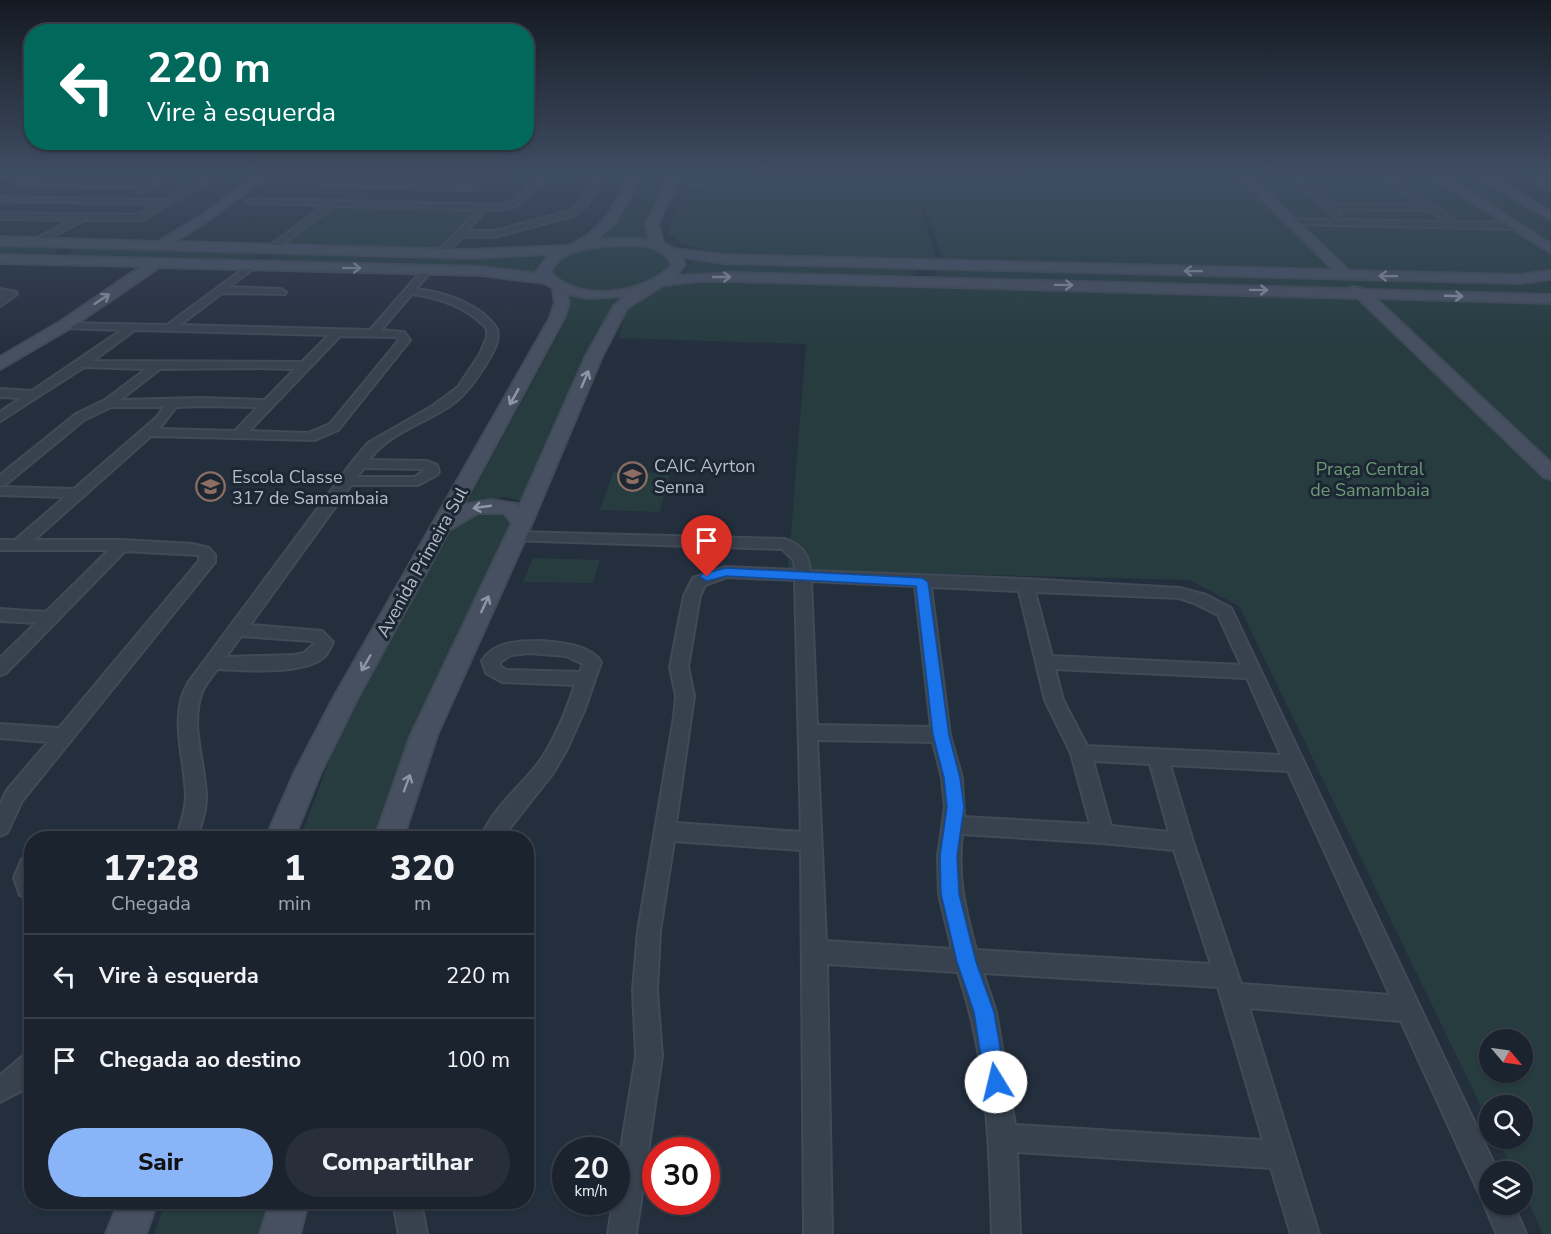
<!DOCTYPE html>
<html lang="pt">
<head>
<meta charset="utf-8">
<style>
	:root { --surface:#1b232e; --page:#282f3a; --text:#f1f3f6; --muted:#a0a4aa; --line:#39404a; --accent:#8ab4f8 }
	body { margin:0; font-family:"Nunito Sans",sans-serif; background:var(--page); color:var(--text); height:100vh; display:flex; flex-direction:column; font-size:22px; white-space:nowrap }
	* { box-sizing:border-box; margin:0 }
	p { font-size:20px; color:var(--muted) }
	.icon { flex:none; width:33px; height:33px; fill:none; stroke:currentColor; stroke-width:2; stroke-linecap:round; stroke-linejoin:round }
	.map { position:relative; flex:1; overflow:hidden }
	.panel { position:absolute; left:24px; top:831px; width:510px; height:378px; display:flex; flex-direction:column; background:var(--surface); border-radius:24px; box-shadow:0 2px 4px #0004,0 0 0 2px var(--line) }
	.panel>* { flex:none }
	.banner { position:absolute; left:24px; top:24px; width:510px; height:126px; border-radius:24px; box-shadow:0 2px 4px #0004,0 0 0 2px var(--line); background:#00695c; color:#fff; overflow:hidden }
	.needle { width:39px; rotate:119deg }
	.fabs { position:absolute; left:1479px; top:1029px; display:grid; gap:12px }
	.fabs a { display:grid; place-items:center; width:54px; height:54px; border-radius:50%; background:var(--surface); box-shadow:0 2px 4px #0004,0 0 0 2px var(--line); font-size:30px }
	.speed { position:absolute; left:552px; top:1137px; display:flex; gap:12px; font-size:30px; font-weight:700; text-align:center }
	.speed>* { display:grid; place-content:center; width:78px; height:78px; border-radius:50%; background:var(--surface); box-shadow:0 2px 4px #0004,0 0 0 2px var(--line); line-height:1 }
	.speed small { font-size:15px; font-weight:400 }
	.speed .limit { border:9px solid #d22; background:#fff; color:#111 }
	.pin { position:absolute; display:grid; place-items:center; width:51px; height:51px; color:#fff; margin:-62px -26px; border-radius:50% 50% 50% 0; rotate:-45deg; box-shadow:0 0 6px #0007 }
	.pin .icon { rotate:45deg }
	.me { position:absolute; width:66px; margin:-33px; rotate:351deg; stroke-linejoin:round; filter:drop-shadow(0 0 4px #0008) }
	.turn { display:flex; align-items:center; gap:21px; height:126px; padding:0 24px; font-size:27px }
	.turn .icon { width:78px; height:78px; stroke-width:2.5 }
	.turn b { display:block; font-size:42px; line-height:51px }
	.eta { display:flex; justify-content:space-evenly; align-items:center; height:102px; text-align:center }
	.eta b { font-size:36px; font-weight:800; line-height:42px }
	.primary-button { display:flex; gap:12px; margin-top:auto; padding:12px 24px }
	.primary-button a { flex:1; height:69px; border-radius:36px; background:var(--accent); color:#111; font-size:24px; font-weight:800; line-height:69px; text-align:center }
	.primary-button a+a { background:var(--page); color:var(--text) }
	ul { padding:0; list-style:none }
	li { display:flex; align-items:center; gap:18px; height:84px; padding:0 24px; border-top:2px solid var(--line) }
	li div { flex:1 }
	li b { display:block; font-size:22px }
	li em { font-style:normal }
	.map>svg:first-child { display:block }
</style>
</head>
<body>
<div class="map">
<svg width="1551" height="1234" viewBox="0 0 1551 1234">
	<rect width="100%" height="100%" fill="#242f3e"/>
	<!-- green -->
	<path fill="#263c3f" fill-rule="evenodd" d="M 643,175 L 671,175 L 649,225 L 648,240 L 598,239 C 621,225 631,198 643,175 Z
		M 872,175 L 1432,175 L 1551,253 L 1551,270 L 1548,273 L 1516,275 L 943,261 L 922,197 L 683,190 L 688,176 L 871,181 Z
		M 1444,175 L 1476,175 L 1551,221 L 1551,243 Z
		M 682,193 L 919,198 L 936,259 L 714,253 L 683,243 L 668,233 Z
		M 336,204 L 487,208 L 447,251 L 280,247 Z
		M 0,244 L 70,245 L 51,254 L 54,257 L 0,256 Z
		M 622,244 C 640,245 660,246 672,261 C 669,291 596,294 573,287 C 565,284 559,281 553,275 L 553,267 C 569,246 598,247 622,244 Z
		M 89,246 L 257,249 L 261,255 L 246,263 L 69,258 L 67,255 L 73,250 Z
		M 274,252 L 523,257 L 547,254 L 535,267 L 535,274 L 487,269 L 260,263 L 275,257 Z
		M 687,256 L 711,261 L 900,266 L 916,271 L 909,278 L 699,274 L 682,275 L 691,263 Z
		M 922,267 L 1540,282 L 1551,279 L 1551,295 L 931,280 L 936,277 L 936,271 Z
		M 711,280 L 1551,302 L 1551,1234 L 1543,1234 L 1523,1191 L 1522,1172 L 1513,1171 L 1497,1139 L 1522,1138 L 1522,1106 L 1490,1106 L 1489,1123 L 1239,606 L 1189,580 L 788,570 L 806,344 L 618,338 L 627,310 L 652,291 L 670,284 ZM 1490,1040 L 1522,1040 L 1522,1072 L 1490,1072 Z
		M 572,293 L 630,294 L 524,501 L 505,497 L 467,503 L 565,322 Z
		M 613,472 L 670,473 L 660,512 L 600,510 Z
		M 476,511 L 500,511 L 516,522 L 410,752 L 385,838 L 300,838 L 337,741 L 454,524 Z
		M 533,558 L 600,560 L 593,583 L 523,582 Z
		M 166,1202 L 280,1202 L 271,1234 L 154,1234 Z"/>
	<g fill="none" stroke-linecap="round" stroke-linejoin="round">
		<defs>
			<path id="street" d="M 0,175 L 39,175 L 41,177 L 37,179 L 0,178 Z
				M 165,175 L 175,175 L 142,193 L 138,191 L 141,188 L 22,186 L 18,184 L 22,182 L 150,184 Z
				M 209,175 L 219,175 L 142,220 L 84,220 L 38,244 L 34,241 L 35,239 L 72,220 L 0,219 L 0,213 L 137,215 L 157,204 L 0,201 L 0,197 L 166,200 Z
				M 538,175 L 546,175 C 525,200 520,211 486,210 L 467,231 L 494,231 L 567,212 L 579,204 L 592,182 L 592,175 L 600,175 L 600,182 L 586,206 L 573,216 L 494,237 L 462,237 C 455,245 447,255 435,254 L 435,250 L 445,245 L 477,210 L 334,206 L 273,251 L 268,248 L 270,246 L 324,205 L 250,203 L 246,201 L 250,199 L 502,205 L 514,201 Z
				M 1288,175 L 1297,175 L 1330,204 L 1422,205 L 1380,175 L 1389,175 L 1457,222 L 1516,223 L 1520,226 L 1516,229 L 1292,224 L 1288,221 L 1289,219 L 1445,222 L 1429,210 L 1336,209 L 1341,214 L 1334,216 Z
				M 1528,175 L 1536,175 L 1551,186 L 1551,191 L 1534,183 Z
				M 328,182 L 475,186 L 479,188 L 475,190 L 325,186 L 324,184 Z
				M 251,263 L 256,266 L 254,268 L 229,287 L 281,289 L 286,292 L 285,294 L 222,293 L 180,325 L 370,330 L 424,268 L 427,267 L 432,270 L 416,289 C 444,292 481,304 497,329 C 500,340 494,350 489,359 C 479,376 469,391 454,403 C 426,424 390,431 369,460 L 426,461 L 437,465 L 439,472 L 437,475 L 418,485 L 351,485 L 250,625 L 322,631 L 333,642 C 331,646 329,651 326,655 C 308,676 243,670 217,669 C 212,677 205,684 202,692 C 189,726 206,764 206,798 C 206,813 201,825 196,838 L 176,838 C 181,825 185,812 186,798 C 186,761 168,718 188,683 L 353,461 L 368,443 L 431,407 L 458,387 L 480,354 L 487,337 L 487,329 C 469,308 438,297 412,294 L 381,330 L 404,332 L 410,340 L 338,430 L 315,440 L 151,436 L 34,540 L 122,540 L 192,544 L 209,548 L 215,555 L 215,562 L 22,801 L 7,833 L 0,836 L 0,805 L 7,790 L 48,742 L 0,738 L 0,724 L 59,728 L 199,561 L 199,555 L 125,551 L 6,673 L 0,675 L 0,658 L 36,623 L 0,621 L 0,609 L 46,612 L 109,550 L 0,550 L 0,540 L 15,540 L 65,497 L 0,495 L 0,487 L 74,489 L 157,417 L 164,407 L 111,407 L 84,420 L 5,485 L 0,486 L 0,475 L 76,414 L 105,400 L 146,369 L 84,367 L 0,421 L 0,412 L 21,398 L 0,397 L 0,389 L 32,391 L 122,330 L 65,328 L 61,327 L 61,323 L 167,325 ZM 135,330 L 329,335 L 302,362 L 93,361 ZM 340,336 L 397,337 L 399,340 L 330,424 L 308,433 L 249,431 ZM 249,368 L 295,369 L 265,400 L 201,398 L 120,400 L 160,369 ZM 201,406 L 258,407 L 235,431 L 159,429 L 176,407 ZM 364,468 L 424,469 L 425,470 L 415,477 L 357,477 ZM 241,636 L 312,641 L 315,643 L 304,653 L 294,655 L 226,657 Z
				M 0,289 L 16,292 L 17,294 L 0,306 L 0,298 L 3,296 L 0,295 Z
				M 516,532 L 784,539 C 801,544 809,554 810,571 L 1025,579 L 1180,588 L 1206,595 L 1231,608 L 1498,1172 L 1490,1172 L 1490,1204 L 1513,1204 L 1526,1234 L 1497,1234 L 1484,1204 L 1487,1198 L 1480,1195 L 1401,1021 L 1249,1008 L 1319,1234 L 1291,1234 L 1271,1168 L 1017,1152 L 1020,1234 L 992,1234 C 990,1145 987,1057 958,972 L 827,964 L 832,1234 L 804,1234 L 801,850 L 674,841 L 660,931 L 657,990 L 662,1056 L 636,1234 L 608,1234 L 613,1202 L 616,1202 L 616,1179 L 636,1056 L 633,990 L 638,931 L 674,717 L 676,696 L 670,667 L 684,596 L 693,578 L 726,567 L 795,570 L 794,560 L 782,549 L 511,540 L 509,537 ZM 727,577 L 795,580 L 801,832 L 676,823 L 694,696 L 688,667 L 700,596 L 705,585 ZM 811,581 L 915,586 L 931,727 L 817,725 ZM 931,587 L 1019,591 L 1045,700 L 1071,753 L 1090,824 L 964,817 L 962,778 L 950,735 ZM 1035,592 L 1179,598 L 1194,603 L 1218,615 L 1241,665 L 1052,656 ZM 1055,669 L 1247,678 L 1281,755 L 1087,746 L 1063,700 ZM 817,740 L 933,742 L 942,778 L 945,807 L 938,856 L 939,894 L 952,949 L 826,941 ZM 1093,761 L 1150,764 L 1169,832 L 1111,826 ZM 1170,765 L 1288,771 L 1390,995 L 1241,984 L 1193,842 ZM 962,834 L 1102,843 L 1174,850 L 1211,964 L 976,950 C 965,908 957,879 962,834 ZM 983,973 L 1218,987 L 1263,1140 L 1015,1125 L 996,1012 Z
				M 541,641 C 560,643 590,644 601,662 L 584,711 L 566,751 L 553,773 L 502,838 L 481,838 C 492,808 521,787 540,761 C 556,738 566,712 575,685 L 502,682 L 486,673 L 482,661 C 494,641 520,641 541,641 ZM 529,653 L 566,656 L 583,664 L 580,672 L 506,670 L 500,666 L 500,662 L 511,655 Z
				M 32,854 L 32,899 L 20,895 L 14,878 L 22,859 Z
				M 32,1052 L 32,1082 L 21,1091 L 0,1102 L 0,1075 L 23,1056 Z
				M 393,1202 L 421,1202 L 427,1234 L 399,1234 Z"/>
			<path id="secondary" d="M 257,175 L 269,175 L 207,221 L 174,242 L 470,250 L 566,246 C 599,237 616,203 632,175 L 642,175 L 616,222 L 595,240 L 624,238 L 649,240 L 646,224 L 670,175 L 680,175 L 658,224 L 663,243 L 674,249 L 724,255 L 1334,270 L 1238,175 L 1249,175 L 1349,271 L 1520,275 L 1551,271 L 1551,279 L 1520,283 L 724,263 L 682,257 L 685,265 L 676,276 L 733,273 L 1348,289 L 1354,287 L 1365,290 L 1551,295 L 1551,303 L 1375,298 L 1551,463 L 1551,479 L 1544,477 L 1358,298 L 733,281 L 698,281 L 663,285 L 627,308 L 602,356 L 526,537 L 437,735 L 403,838 L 375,838 L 411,735 L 512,523 L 504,513 L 478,513 L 449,530 L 356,701 L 320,774 L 294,838 L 266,838 L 294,774 L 332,701 L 550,318 L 555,303 L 553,288 L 545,283 L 481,275 L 159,267 L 70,328 L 0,369 L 0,357 L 60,322 L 142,266 L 0,263 L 0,255 L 481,267 L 538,274 L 536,272 L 549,254 L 470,258 L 0,245 L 0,237 L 158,242 L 199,217 ZM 604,246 C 627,245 661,240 672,265 C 645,294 578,304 550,272 C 560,251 584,249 604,246 ZM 567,294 L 588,298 L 626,296 L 614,306 L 586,356 L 519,507 L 517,504 L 491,500 L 463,505 L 564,318 L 569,303 Z
				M 1431,175 L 1443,175 L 1551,244 L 1551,253 Z
				M 1475,175 L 1488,175 L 1551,212 L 1551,220 Z
				M 119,1202 L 157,1202 L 146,1234 L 106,1234 Z
				M 270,1202 L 308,1202 L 300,1234 L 260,1234 Z"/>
		</defs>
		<!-- street casing -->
		<use href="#street" stroke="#414a57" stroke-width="4"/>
		<!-- secondary casing -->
		<use href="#secondary" stroke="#414a57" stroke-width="4"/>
		<!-- street -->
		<use href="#street" fill="#38414e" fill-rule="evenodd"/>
		<!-- secondary -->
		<use href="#secondary" fill="#465061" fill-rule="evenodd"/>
	</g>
	<!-- one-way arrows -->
	<defs><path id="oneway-shaft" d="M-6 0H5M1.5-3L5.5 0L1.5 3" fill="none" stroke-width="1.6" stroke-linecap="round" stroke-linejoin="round" transform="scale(1.5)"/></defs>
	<g stroke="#8e96a5">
		<use href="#oneway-shaft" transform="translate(352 268) rotate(1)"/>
		<use href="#oneway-shaft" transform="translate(1193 271) rotate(-179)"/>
		<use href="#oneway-shaft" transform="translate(1388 276) rotate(-179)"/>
		<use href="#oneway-shaft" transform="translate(722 277)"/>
		<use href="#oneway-shaft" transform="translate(1064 285) rotate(1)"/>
		<use href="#oneway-shaft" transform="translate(1259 290) rotate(1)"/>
		<use href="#oneway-shaft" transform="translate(1454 296) rotate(2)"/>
		<use href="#oneway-shaft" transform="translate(102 299) rotate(-34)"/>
		<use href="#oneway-shaft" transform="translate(585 379) rotate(-67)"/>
		<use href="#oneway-shaft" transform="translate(514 397) rotate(119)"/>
		<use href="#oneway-shaft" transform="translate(482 507) rotate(172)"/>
		<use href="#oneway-shaft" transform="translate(485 604) rotate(-65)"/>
		<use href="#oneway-shaft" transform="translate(366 663) rotate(120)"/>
		<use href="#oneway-shaft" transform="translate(407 783) rotate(-70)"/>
	</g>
	<!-- sky -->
	<linearGradient id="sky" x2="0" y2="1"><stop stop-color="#141a22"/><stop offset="0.5" stop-color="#3f4d63"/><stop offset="1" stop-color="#3f4d63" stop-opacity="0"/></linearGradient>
	<rect width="1551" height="348" fill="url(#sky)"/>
	<!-- route -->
	<path fill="#1a73e8" stroke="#114b97" stroke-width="1.5" d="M 726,568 L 922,578 L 928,582 L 949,735 L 960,778 L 964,807 L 957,856 L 959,894 L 976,962 L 994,1012 L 1006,1082 L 1003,1089 L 996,1092 L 988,1089 L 985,1082 L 974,1012 L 957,962 L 941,894 L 940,856 L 947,807 L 944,778 L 933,735 L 916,586 L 726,576 L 707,581 L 700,577 L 702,574 Z"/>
	<!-- icons -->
	<defs>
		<symbol id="school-ring" viewBox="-11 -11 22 22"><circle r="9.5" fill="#1d2633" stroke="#8d6e63" stroke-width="1.5"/><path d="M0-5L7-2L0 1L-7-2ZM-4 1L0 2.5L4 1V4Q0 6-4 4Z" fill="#8d6e63"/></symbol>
	</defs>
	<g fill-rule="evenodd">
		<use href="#school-ring" x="616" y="460" width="33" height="33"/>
		<use href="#school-ring" x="194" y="470" width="33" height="33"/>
	</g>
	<g text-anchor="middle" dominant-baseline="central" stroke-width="6" stroke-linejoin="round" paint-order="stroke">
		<!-- poi labels -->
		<g font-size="18" fill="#b4bcc9" stroke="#1d2633" text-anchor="start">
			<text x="654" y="466">CAIC Ayrton<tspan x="654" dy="21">Senna</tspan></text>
			<text x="232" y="477">Escola Classe<tspan x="232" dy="21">317 de Samambaia</tspan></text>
		</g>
		<!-- park labels -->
		<g font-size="18" fill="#6b9a76" stroke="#1d2633">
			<text x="1370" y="469">Praça Central<tspan x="1370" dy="21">de Samambaia</tspan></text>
		</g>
		<!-- street labels -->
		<g font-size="18" fill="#b4bcc9" stroke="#1d2633">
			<text transform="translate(422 562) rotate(-61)">Avenida Primeira Sul</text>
		</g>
	</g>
</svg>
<div class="fabs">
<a><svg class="needle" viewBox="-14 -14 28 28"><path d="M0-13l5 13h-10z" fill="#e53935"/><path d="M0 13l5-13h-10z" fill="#a0a4aa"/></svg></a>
<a><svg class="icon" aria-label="search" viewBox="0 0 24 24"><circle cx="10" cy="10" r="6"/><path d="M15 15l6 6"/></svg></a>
<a><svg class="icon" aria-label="layers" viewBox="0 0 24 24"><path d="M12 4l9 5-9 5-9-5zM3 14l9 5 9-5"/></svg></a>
</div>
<div class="speed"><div>20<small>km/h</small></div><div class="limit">30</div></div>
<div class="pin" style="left:707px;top:577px;background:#d93025"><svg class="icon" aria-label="arrive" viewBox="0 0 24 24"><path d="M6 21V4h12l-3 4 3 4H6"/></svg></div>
<svg class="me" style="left:996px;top:1082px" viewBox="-20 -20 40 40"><circle r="19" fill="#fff"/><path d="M0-13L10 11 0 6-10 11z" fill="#1a73e8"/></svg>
<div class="banner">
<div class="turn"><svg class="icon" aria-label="left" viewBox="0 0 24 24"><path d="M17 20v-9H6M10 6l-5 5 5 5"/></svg><div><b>220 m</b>Vire à esquerda</div></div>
</div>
<section class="panel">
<div class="eta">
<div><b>17:28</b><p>Chegada</p></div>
<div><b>1</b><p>min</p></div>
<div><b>320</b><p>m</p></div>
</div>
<ul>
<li><svg class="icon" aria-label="left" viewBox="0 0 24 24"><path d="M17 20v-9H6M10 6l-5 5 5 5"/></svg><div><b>Vire à esquerda</b></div><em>220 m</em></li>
<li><svg class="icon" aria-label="arrive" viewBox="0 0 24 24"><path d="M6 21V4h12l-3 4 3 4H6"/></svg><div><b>Chegada ao destino</b></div><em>100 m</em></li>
</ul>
<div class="primary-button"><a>Sair</a><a>Compartilhar</a></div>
</section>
</div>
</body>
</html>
